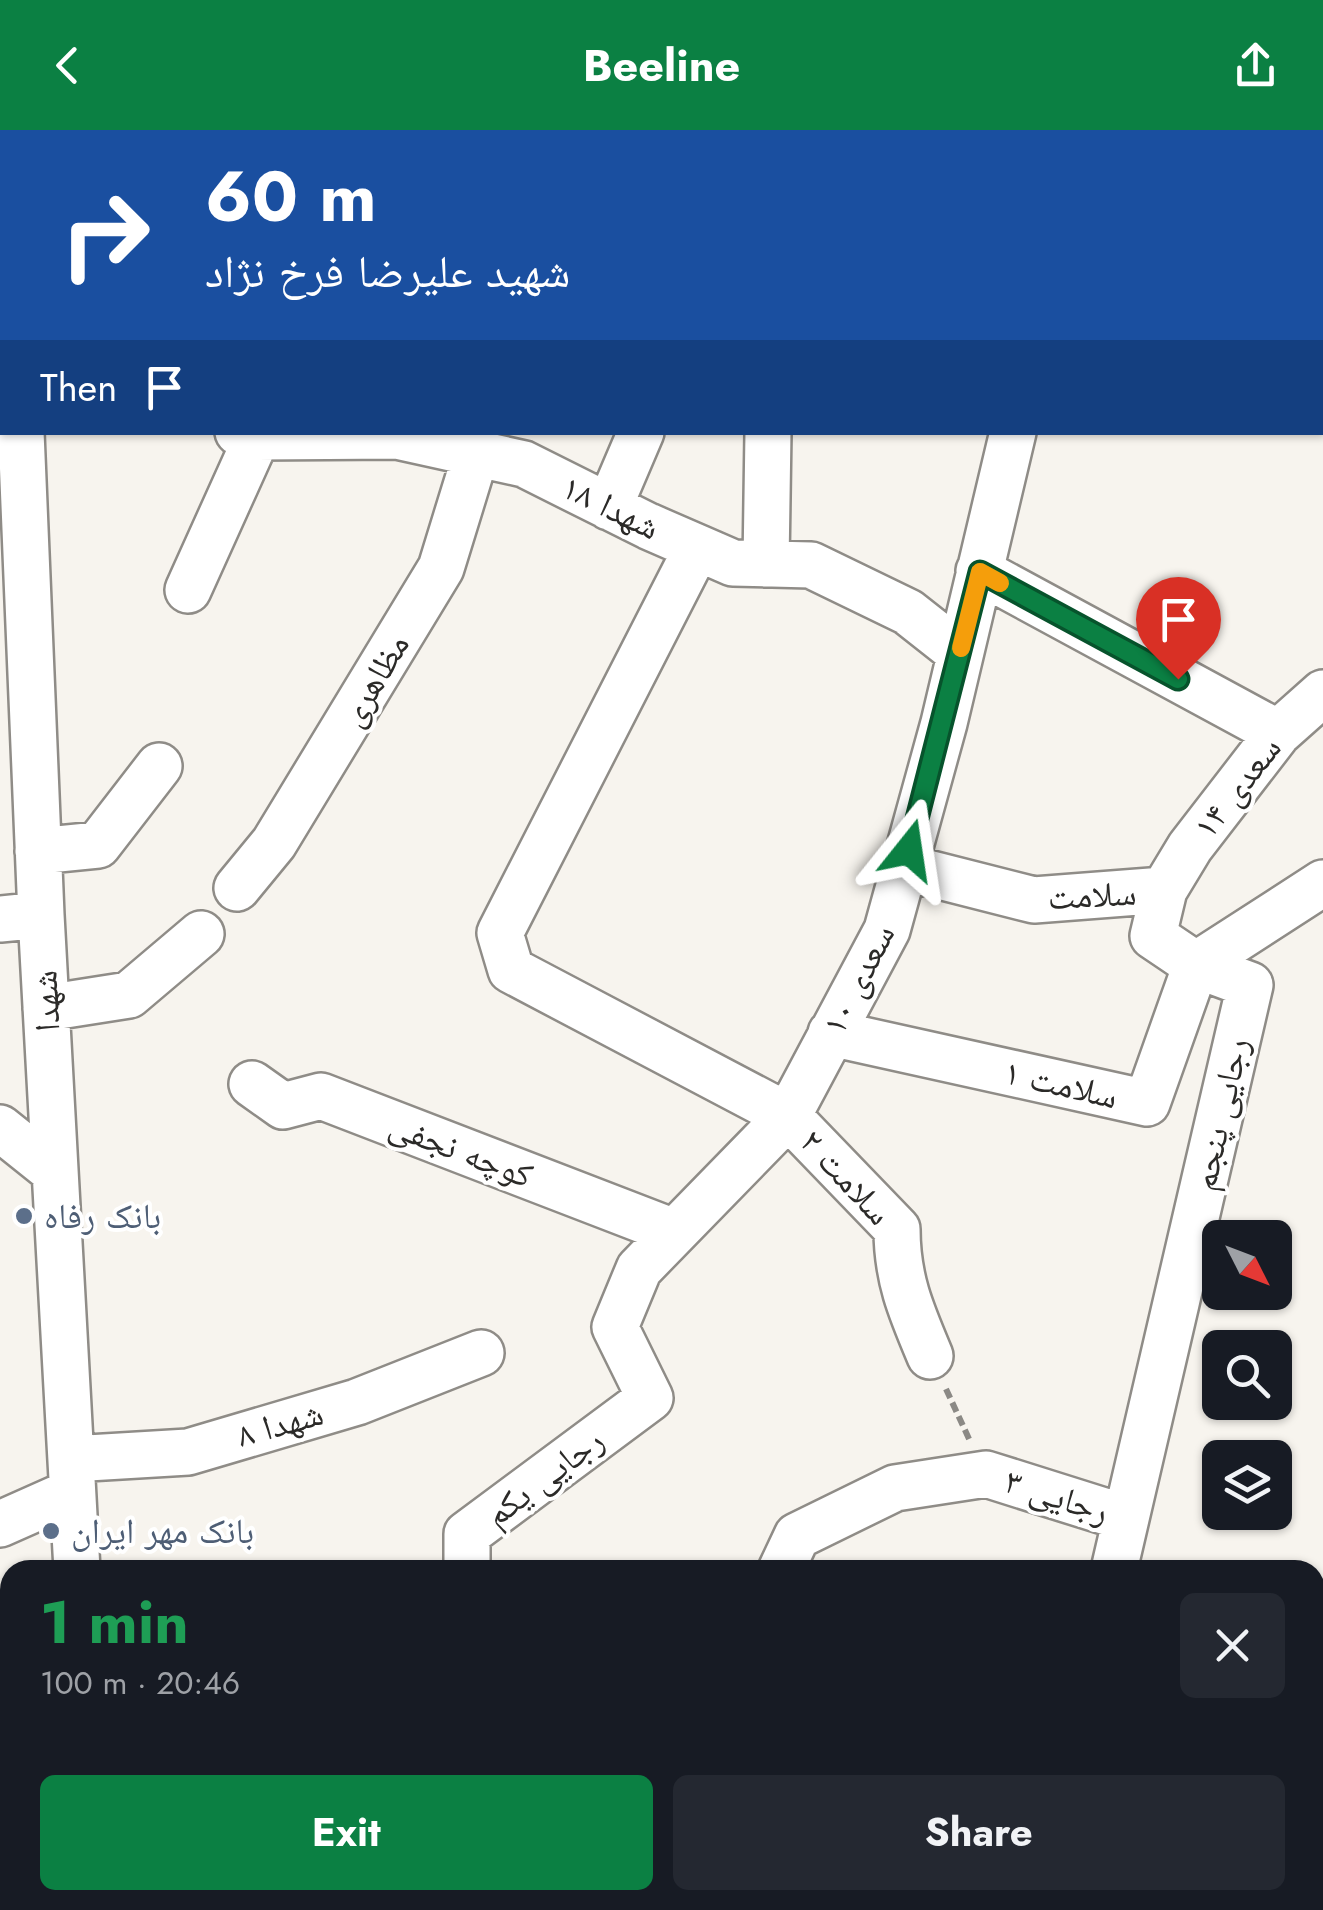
<!DOCTYPE html>
<html lang="en">
<head>
<meta charset="utf-8">
<style>
	:root { --surface:#171b24; --page:#242831; --text:#f1f3f6; --muted:#9ea1a6; --accent:#0b8043 }
	body { margin:0; font-family:Jost,"Noto Naskh Arabic",sans-serif; background:var(--page); color:var(--text); height:100vh; display:flex; flex-direction:column; font-size:38px; white-space:nowrap }
	* { box-sizing:border-box; margin:0 }
	p { font-size:32px; color:var(--muted) }
	.icon { flex:none; width:55px; height:55px; fill:none; stroke:currentColor; stroke-width:2; stroke-linecap:round; stroke-linejoin:round }
	.map { position:relative; flex:1; overflow:hidden }
	.panel { position:absolute; left:0px; top:1430px; width:1325px; height:350px; display:flex; flex-direction:column; background:var(--surface); border-radius:30px 30px 0 0; box-shadow:0 2px 8px #0004 }
	.panel>* { flex:none }
	.hud { position:absolute; left:0px; top:0px; width:1325px; height:305px; box-shadow:0 2px 8px #0004; background:#1a4fa0; color:#fff; overflow:hidden }
	.needle { width:65px; rotate:132deg }
	.tools { position:absolute; left:1202px; top:1090px; display:grid; gap:20px }
	.tools a { display:grid; place-items:center; width:90px; height:90px; border-radius:15px; background:var(--surface); box-shadow:0 2px 8px #0004; font-size:50px }
	.pin { position:absolute; display:grid; place-items:center; width:85px; height:85px; color:#fff; margin:-102px -42px; border-radius:50% 50% 50% 0; rotate:-45deg; box-shadow:0 0 10px #0007 }
	.pin .icon { rotate:45deg }
	.me { position:absolute; width:110px; margin:-55px; rotate:15deg; stroke-linejoin:round; filter:drop-shadow(0 0 8px #0008) }
	.turn { display:flex; align-items:center; gap:35px; height:210px; padding:0 40px; font-size:45px }
	.turn .icon { width:130px; height:130px; stroke-width:2.5 }
	.turn b { display:block; font-size:70px; line-height:85px }
	.then { display:flex; align-items:center; height:95px; padding:0 40px; background:#0003; gap:20px; font-size:38px }
	.round { display:grid; place-items:center; flex:none; width:105px; height:105px; border-radius:15px; background:var(--page) }
	.head { display:flex; align-items:center; justify-content:space-between; height:170px; padding:0 40px }
	h1 { font-size:60px; font-weight:700; line-height:75px; color:#1e9e55 }
	.cta { display:flex; gap:20px; margin-top:auto; padding:20px 40px }
	.cta a { flex:1; height:115px; border-radius:15px; background:var(--accent); color:#fff; font-size:40px; font-weight:700; line-height:115px; text-align:center }
	.cta a+a { background:var(--page); color:var(--text) }
	header { display:flex; justify-content:space-between; align-items:center; height:130px; padding:0 40px; background:var(--accent); color:#fff; font-size:45px; font-weight:700 }
	.map>svg:first-child { display:block }
</style>
</head>
<body>
<header><svg class="icon" aria-label="back" viewBox="0 0 24 24"><path d="M15 5l-7 7 7 7"/></svg>Beeline<svg class="icon" aria-label="share" viewBox="0 0 24 24"><path d="M12 15V3M7 8l5-5 5 5M5 13v7h14v-7"/></svg></header>
<div class="map">
<svg width="1323" height="1780" viewBox="0 0 1323 1780">
	<rect width="100%" height="100%" fill="#f7f4ee"/>
	<g fill="none" stroke-linecap="round" stroke-linejoin="round">
		<defs>
			<path id="minor" d="M 9,0 L 9,2
				M 312,0 L 316,2
				M 1098,2 L 1099,0
				M 0,252 L 2,251
				M 21,302 L 41,785 L 77,1440
				M 238,302 L 257,307 L 397,306 L 524,334 L 648,396 L 733,433 L 811,435 L 908,482 L 960,523
				M 609,377 L 641,302
				M 697,418 L 500,803 L 511,840 L 788,986 L 897,1099 C 897,1149 911,1181 930,1226
				M 766,434 L 768,302
				M 979,441 L 1278,603
				M 188,460 L 257,307
				M 38,721 L 98,715 L 159,636
				M 904,737 L 1034,770 L 1164,760
				M 237,758 L 274,713 L 441,438 L 476,324
				M 0,789 L 41,785
				M 46,878 L 129,865 L 201,804
				M 831,903 L 1147,973 L 1196,835 L 1323,753
				M 252,954 L 283,976 L 321,966 L 674,1102
				M 0,998 L 55,1042
				M 71,1329 L 188,1322 L 357,1272 L 481,1223
				M 0,1394 L 72,1362
				M 467,1440 L 467,1404 L 650,1268 L 615,1197 L 639,1139 L 788,986 L 887,800 L 944,593 L 1013,302
				M 781,1440 L 797,1406 L 895,1358 L 986,1344 L 1126,1388
				M 1114,1440 L 1250,855 L 1196,835 L 1153,806 L 1164,760 L 1190,717 L 1278,603 L 1323,563
				M 0,1499 L 10,1498
				M 1315,1556 L 1323,1556
				M 95,1770 L 95,1780
				M 912,1770 L 912,1780"/>
		</defs>
		<!-- minor casing -->
		<use href="#minor" stroke="#8f8c87" stroke-width="50"/>
		<!-- path -->
		<path stroke="#8b8985" stroke-width="6" stroke-dasharray="10 5" stroke-linecap="butt" d="M 946,1259 L 970,1311"/>
		<!-- minor -->
		<use href="#minor" stroke="#fff" stroke-width="45"/>
	</g>
	<g fill="none" stroke-linecap="round" stroke-linejoin="round">
		<defs>
			<path id="route" d="M 909,720 L 980,442 L 1178,549"/>
		</defs>
		<!-- route casing -->
		<use href="#route" stroke="#07532c" stroke-width="25"/>
		<!-- route -->
		<use href="#route" stroke="#0b8043" stroke-width="18"/>
		<!-- slow -->
		<path stroke="#f59e0b" stroke-width="18" d="M 961,518 L 980,442 L 1000,453"/>
	</g>
	<!-- markers -->
	<g fill="#5c6f8a" stroke="#fff" stroke-width="4">
		<circle cx="24" cy="1086" r="10"/>
		<circle cx="51" cy="1401" r="10"/>
	</g>
	<g text-anchor="middle" dominant-baseline="central" stroke-width="8" stroke-linejoin="round" paint-order="stroke">
		<!-- street labels -->
		<g font-size="35" fill="#2b2a28" stroke="#fff">
			<text transform="translate(611 377) rotate(26)">شهدا ۱۸</text>
			<text transform="translate(374 550) rotate(-59)">مظاهری</text>
			<text transform="translate(1237 657) rotate(-52)">سعدی ۱۴</text>
			<text transform="translate(1092 765) rotate(-3)">سلامت</text>
			<text transform="translate(858 849) rotate(-63)">سعدی ۱۰</text>
			<text transform="translate(46 871) rotate(-93)">شهدا</text>
			<text transform="translate(1061 954) rotate(13)">سلامت ۱</text>
			<text transform="translate(1220 984) rotate(-77)">رجایی پنجم</text>
			<text transform="translate(461 1020) rotate(21)">کوچه نجفی</text>
			<text transform="translate(846 1047) rotate(47)">سلامت ۲</text>
			<text transform="translate(280 1294) rotate(-16)">شهدا ۸</text>
			<text transform="translate(544 1347) rotate(-37)">رجایی یکم</text>
			<text transform="translate(1057 1366) rotate(18)">رجایی ۳</text>
		</g>
		<!-- service labels -->
		<g font-size="35" fill="#4e5e75" stroke="#fff" text-anchor="start">
			<text x="44" y="1086">بانک رفاه</text>
			<text x="71" y="1401">بانک مهر ایران</text>
		</g>
	</g>
</svg>
<div class="tools">
<a><svg class="needle" viewBox="-14 -14 28 28"><path d="M0-13l5 13h-10z" fill="#e53935"/><path d="M0 13l5-13h-10z" fill="#9ea1a6"/></svg></a>
<a><svg class="icon" aria-label="search" viewBox="0 0 24 24"><circle cx="10" cy="10" r="6"/><path d="M15 15l6 6"/></svg></a>
<a><svg class="icon" aria-label="layers" viewBox="0 0 24 24"><path d="M12 4l9 5-9 5-9-5zM3 14l9 5 9-5"/></svg></a>
</div>
<div class="pin" style="left:1178px;top:549px;background:#d93025"><svg class="icon" aria-label="arrive" viewBox="0 0 24 24"><path d="M6 21V4h12l-3 4 3 4H6"/></svg></div>
<svg class="me" style="left:909px;top:720px" viewBox="-20 -20 40 40"><path d="M0-17L14 15 0 8-14 15z" fill="#0b8043" stroke="#fff" stroke-width="4"/></svg>
<div class="hud">
<div class="turn"><svg class="icon" aria-label="right" viewBox="0 0 24 24"><path d="M7 20v-9h11M14 6l5 5-5 5"/></svg><div><b>60 m</b>شهید علیرضا فرخ نژاد</div></div>
<div class="then">Then<svg class="icon" aria-label="arrive" viewBox="0 0 24 24"><path d="M6 21V4h12l-3 4 3 4H6"/></svg></div>
</div>
<section class="panel">
<div class="head"><div><h1>1 min</h1><p>100 m · 20:46</p></div><a class="round"><svg class="icon" aria-label="close" viewBox="0 0 24 24"><path d="M6 6l12 12M18 6L6 18"/></svg></a></div>
<div class="cta"><a>Exit</a><a>Share</a></div>
</section>
</div>
</body>
</html>
